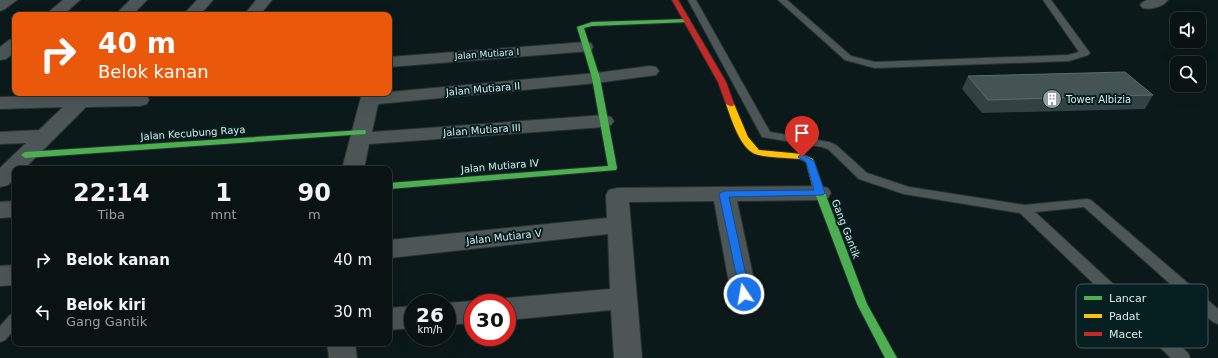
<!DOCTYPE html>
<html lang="id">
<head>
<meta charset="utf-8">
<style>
	:root { --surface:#091314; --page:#121c1d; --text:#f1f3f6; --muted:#999ea0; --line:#293234 }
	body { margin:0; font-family:"DejaVu Sans",sans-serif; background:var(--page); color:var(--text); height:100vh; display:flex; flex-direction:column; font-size:15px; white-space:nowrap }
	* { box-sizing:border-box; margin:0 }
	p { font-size:13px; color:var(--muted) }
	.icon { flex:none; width:22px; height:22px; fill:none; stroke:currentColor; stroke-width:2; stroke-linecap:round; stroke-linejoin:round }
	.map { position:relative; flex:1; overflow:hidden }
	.panel { position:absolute; left:12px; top:166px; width:380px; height:180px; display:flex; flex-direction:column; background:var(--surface); border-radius:8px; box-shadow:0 4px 16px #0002,0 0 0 1px var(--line) }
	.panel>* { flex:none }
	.top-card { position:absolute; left:12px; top:12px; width:380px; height:84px; border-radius:8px; box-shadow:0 4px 16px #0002,0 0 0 1px var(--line); background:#ea580c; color:#fff; overflow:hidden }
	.fabs { position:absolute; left:1170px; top:12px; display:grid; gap:8px }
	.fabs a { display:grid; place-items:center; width:36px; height:36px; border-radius:8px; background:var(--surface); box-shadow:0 4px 16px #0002,0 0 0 1px var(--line); font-size:20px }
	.speed { position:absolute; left:404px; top:294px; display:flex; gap:8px; font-size:20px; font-weight:700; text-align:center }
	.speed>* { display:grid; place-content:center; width:52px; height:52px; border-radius:50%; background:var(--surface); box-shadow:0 4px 16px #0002,0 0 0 1px var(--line); line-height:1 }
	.speed small { font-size:10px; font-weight:400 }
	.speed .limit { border:6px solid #d22; background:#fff; color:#111 }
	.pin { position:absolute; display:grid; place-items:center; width:34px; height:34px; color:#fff; margin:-41px -17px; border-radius:50% 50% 50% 0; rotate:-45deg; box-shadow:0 0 4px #0007 }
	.pin .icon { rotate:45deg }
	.me { position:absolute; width:44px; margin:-22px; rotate:348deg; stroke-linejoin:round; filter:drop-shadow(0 0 3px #0008) }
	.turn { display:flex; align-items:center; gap:14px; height:84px; padding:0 20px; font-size:18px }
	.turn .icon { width:52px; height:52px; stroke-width:2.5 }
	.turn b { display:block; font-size:28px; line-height:34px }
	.eta { display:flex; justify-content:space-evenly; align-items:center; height:68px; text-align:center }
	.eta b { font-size:24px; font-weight:800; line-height:28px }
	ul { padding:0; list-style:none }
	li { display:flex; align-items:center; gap:12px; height:52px; padding:0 20px }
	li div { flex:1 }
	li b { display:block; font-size:15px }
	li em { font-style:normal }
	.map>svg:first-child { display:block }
</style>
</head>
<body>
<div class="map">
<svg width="1218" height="358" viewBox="0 0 1218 358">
	<rect width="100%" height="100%" fill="#0c191a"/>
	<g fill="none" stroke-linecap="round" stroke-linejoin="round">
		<defs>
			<path id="lane" d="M 688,0 L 696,0 L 770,132 L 829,142 L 836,145 L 867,173 L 909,187 L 1024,205 L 1087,199 L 1091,200 L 1218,309 L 1218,324 L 1213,322 L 1084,207 L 1035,212 L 1188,353 L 1190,358 L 1171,358 L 1020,213 L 904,194 L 859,179 L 828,149 L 822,147 L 762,137 Z
				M 778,0 L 787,0 L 851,56 L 875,62 L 1068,55 L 1079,52 L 1043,0 L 1051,0 L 1090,53 L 1088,55 L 1069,61 L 875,68 L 845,60 Z
				M 15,313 L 15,329 L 5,340 L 0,342 L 0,326 L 10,315 Z"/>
			<path id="street" d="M 0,0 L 17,0 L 5,9 L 0,11 Z
				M 63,0 L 80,0 L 63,15 L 45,15 Z
				M 130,0 L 147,0 L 132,15 L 115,15 Z
				M 197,0 L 213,0 L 200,15 L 183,15 Z
				M 256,0 L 272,0 L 260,15 L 244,15 Z
				M 1147,0 L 1168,0 C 1163,7 1151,10 1143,8 L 1140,5 L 1143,2 Z
				M 15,39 L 15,52 L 6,59 L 0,60 L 0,47 L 9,40 Z
				M 585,42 L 591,43 L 593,47 L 591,51 L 389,67 L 389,57 Z
				M 650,66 L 656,67 L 659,71 L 656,75 L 596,83 L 378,104 L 372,132 L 604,115 L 611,117 L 614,121 L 611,125 L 604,127 L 369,144 L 364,169 L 342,169 L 362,93 L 389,93 L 389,92 L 596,73 Z
				M 140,94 L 147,96 L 149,100 L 147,104 L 140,106 L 86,107 L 24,169 L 15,169 L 15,178 L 8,185 L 0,187 L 0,168 L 26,143 L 0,144 L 0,132 L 39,130 L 63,107 L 0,109 L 0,97 Z
				M 820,186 L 828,188 L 831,193 L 828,198 L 820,200 L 737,201 L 757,294 L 753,301 L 744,304 L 735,301 L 731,294 L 714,201 L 629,202 L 642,358 L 614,358 L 611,310 L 507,320 L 507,303 L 497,303 L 507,298 L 610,289 L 608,234 L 389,258 L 389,240 L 607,218 L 606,195 L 609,190 L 617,188 Z
				M 15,201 L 15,217 L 0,218 L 0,202 Z
				M 15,265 L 15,285 L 0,286 L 0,266 Z
				M 473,301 L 478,303 L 473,303 L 473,323 L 447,325 L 447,303 Z
				M 413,306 L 413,328 L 389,330 L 389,308 Z
				M 327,343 L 355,343 L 357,358 L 329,358 Z"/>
			<path id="fast" d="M 688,19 L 690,20 L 690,22 L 592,26 L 584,28 L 600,78 L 617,168 L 616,170 L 389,189 L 389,183 L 608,166 L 592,78 L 577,27 L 592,22 Z
				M 362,130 L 365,130 L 366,132 L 365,134 L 25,158 L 21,155 L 25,152 Z
				M 817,182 L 822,185 L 867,304 L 897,358 L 885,358 L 857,304 L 812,185 Z"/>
			<path id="slow" d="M 727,102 L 730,102 L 734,104 L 748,137 L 759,150 L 802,154 L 813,159 L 822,185 L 820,187 L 817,188 L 812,185 L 806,162 L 800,159 C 790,158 761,158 753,153 C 739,145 731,118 726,104 Z"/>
			<path id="jam" d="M 672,0 L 678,0 L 726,82 L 734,104 L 733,106 L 730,106 L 726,104 L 718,82 Z"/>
		</defs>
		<!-- lane casing -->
		<use href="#lane" stroke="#293233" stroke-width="2"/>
		<!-- street casing -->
		<use href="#street" stroke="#293233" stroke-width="2"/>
		<!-- fast casing -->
		<use href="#fast" stroke="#293233" stroke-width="2"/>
		<!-- slow casing -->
		<use href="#slow" stroke="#293233" stroke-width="2"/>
		<!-- jam casing -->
		<use href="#jam" stroke="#293233" stroke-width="2"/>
		<!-- lane -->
		<use href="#lane" fill="#4d5656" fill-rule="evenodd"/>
		<!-- street -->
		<use href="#street" fill="#4d5656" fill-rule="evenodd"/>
		<!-- fast -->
		<use href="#fast" fill="#4caf50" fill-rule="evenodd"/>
		<!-- slow -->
		<use href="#slow" fill="#ffc107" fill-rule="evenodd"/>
		<!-- jam -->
		<use href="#jam" fill="#c62828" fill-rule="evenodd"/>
	</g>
	<!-- wall -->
	<path fill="#324141" d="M 968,76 L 1153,95 L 1145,109 L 982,113 L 962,89 Z"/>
	<!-- building -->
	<path fill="#445353" stroke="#5c6a6a" d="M 1125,72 L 1153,95 L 988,100 L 968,76 Z"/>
	<!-- route -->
	<path fill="#1a73e8" stroke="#114b97" d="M 802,154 L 814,161 L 825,193 L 823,195 L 729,197 L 750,294 L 748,297 L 744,299 L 741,297 L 719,194 L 724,191 L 814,190 L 806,162 L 798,157 Z"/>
	<!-- icons -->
	<defs>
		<symbol id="building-disc" viewBox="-11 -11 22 22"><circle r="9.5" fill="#93a0a1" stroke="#061f20"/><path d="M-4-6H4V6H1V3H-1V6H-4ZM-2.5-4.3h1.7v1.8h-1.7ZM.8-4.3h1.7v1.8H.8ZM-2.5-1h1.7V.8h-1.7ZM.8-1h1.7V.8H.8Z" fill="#fff"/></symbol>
	</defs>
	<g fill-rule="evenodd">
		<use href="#building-disc" x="1041" y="88" width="22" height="22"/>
	</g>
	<g text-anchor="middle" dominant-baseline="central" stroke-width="4" stroke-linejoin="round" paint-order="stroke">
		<!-- far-street labels -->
		<g font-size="9" fill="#dbe9e9" stroke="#061f20">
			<text transform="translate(487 54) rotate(-4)">Jalan Mutiara I</text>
		</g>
		<!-- street labels -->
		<g font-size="10" fill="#dbe9e9" stroke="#061f20">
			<text transform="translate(483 89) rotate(-5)">Jalan Mutiara II</text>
			<text transform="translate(482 130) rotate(-4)">Jalan Mutiara III</text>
			<text transform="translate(193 133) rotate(-4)">Jalan Kecubung Raya</text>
			<text transform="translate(500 166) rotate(-5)">Jalan Mutiara IV</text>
			<text transform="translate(846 229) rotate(69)">Gang Gantik</text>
			<text transform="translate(504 237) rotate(-6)">Jalan Mutiara V</text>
		</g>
		<!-- poi labels -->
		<g font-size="10" fill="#dbe9e9" stroke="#061f20" text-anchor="start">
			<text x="1066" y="99">Tower Albizia</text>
		</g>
	</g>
	<!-- legend -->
	<rect x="1076" y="284" width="132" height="64" rx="6" fill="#061f20" stroke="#465c5c" stroke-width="1"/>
	<rect x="1084" y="296" width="18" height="4" fill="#4caf50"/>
	<rect x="1084" y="314" width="18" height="4" fill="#ffc107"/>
	<rect x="1084" y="332" width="18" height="4" fill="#c62828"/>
	<g font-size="11" fill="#dbe9e9">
		<text x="1109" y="302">Lancar</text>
		<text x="1109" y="320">Padat</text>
		<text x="1109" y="338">Macet</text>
	</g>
</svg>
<div class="fabs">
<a><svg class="icon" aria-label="sound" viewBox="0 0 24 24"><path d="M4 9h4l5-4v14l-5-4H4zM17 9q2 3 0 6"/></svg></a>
<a><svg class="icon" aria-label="search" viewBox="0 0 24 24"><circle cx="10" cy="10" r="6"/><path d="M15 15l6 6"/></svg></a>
</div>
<div class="speed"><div>26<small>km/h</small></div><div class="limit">30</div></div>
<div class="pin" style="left:802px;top:157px;background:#d93025"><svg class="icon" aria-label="arrive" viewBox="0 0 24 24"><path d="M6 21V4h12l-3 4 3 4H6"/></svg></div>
<svg class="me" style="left:744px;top:294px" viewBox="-20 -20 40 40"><circle r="17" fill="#1a73e8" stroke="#fff" stroke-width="3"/><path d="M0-11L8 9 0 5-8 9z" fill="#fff"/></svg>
<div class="top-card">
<div class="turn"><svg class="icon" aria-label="right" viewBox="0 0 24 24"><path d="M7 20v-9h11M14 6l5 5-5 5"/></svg><div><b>40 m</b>Belok kanan</div></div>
</div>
<section class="panel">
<div class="eta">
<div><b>22:14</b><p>Tiba</p></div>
<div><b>1</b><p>mnt</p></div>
<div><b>90</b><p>m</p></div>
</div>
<ul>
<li><svg class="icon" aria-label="right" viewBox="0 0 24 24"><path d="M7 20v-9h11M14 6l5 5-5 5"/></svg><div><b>Belok kanan</b></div><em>40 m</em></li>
<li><svg class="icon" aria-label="left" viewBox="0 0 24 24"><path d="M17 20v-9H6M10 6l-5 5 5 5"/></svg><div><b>Belok kiri</b><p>Gang Gantik</p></div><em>30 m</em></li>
</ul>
</section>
</div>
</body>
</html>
